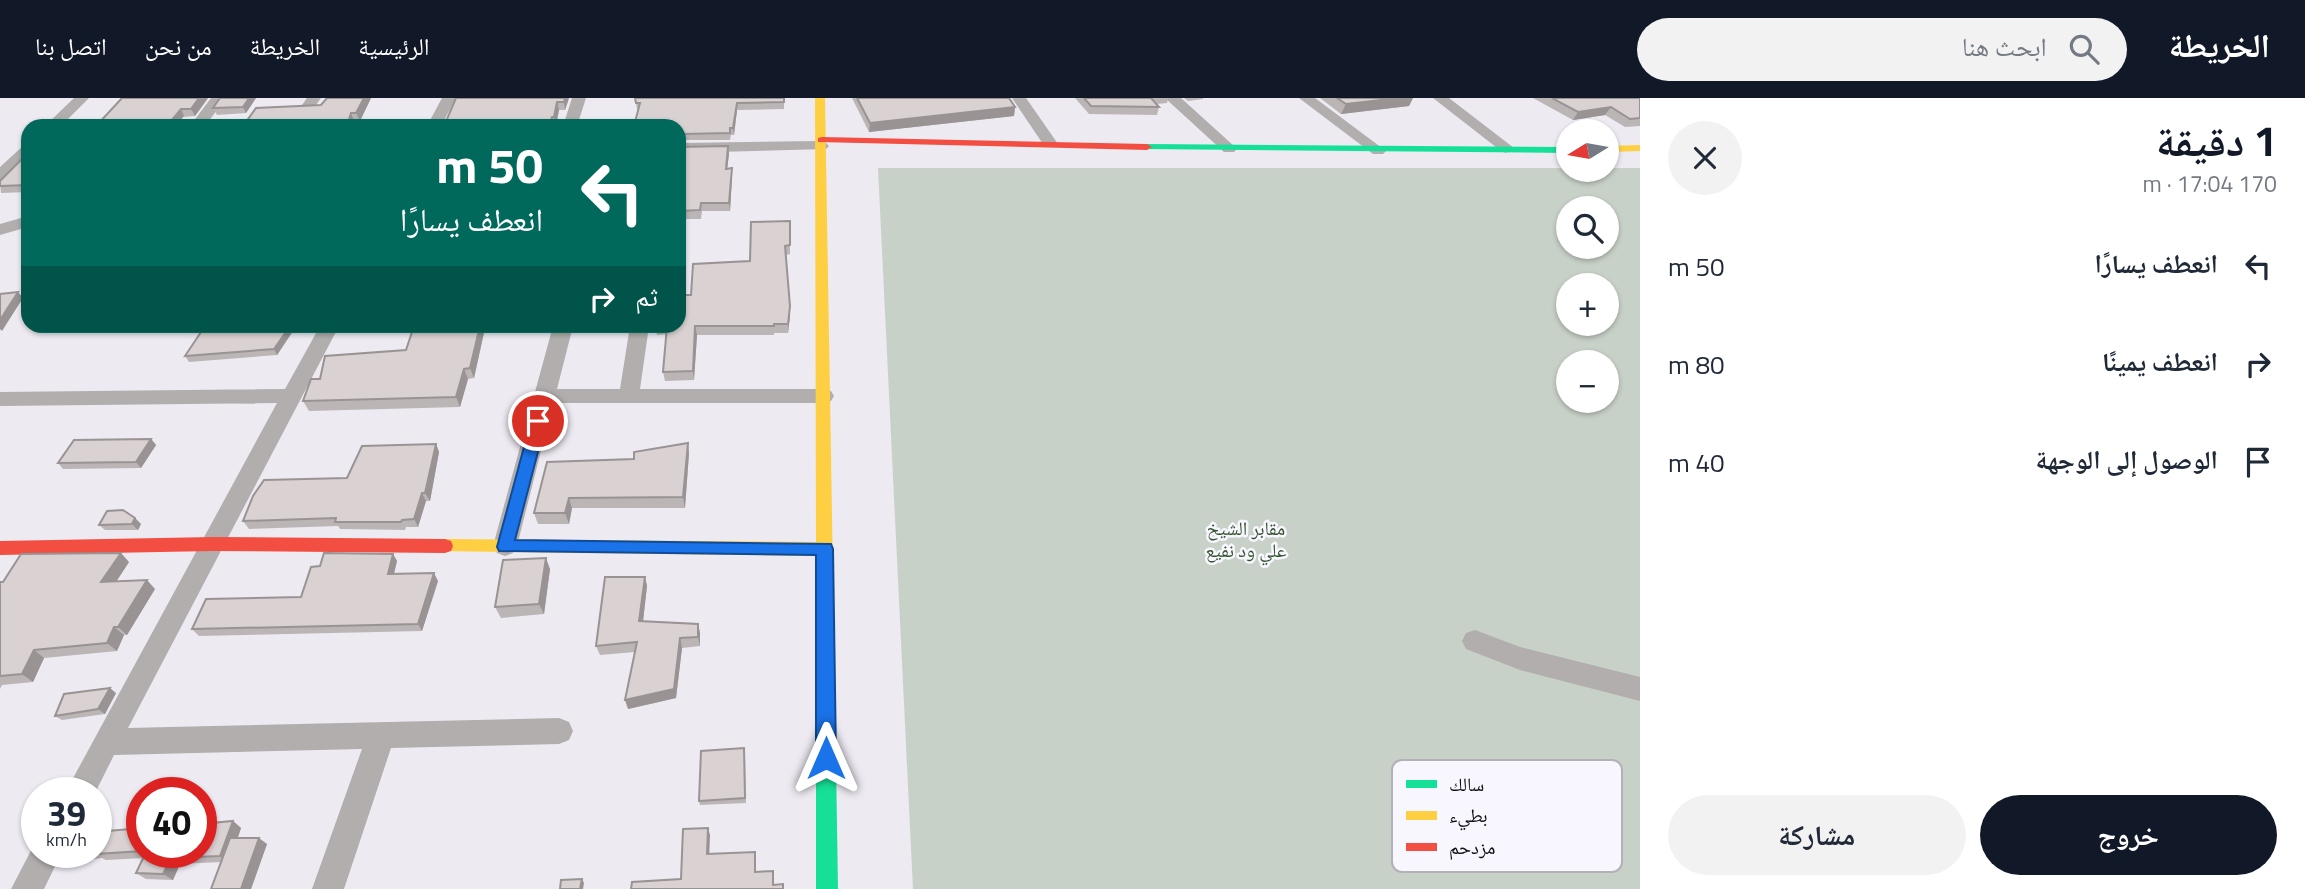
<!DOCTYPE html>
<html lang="ar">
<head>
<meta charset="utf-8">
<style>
	:root { --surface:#fff; --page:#f2f2f3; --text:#1f2937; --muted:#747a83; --accent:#111827 }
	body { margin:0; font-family:"Titillium Web","Noto Naskh Arabic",sans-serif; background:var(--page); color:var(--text); direction:rtl; height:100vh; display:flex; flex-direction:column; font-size:26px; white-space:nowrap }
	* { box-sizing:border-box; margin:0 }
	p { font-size:23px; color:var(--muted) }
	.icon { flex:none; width:38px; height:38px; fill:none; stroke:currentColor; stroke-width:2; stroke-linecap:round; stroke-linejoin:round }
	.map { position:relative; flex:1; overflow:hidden; direction:ltr }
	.details { display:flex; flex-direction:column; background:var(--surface); width:665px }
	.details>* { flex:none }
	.hud { position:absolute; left:21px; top:21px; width:665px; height:214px; border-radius:21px; box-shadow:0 2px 5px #0004; direction:rtl; background:#00695c; color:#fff; overflow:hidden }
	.needle { width:46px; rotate:259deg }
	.tools { position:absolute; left:1556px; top:21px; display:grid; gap:14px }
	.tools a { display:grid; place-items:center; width:63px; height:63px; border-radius:50%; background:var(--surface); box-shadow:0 2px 5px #0004; font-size:35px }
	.speed { position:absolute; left:21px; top:679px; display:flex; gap:14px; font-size:35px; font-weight:700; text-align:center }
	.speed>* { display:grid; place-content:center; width:91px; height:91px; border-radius:50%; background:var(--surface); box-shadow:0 2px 5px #0004; line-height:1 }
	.speed small { font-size:18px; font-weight:400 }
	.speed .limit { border:10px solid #d22; background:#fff; color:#111 }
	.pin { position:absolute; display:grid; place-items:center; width:60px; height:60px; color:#fff; margin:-30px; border:4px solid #fff; border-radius:50%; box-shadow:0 2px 7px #0007 }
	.me { position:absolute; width:77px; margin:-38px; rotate:0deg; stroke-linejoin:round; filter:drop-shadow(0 0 5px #0008) }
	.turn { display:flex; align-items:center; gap:24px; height:147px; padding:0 28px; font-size:32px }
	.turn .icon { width:91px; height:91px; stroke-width:2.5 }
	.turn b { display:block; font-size:49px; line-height:60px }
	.then { display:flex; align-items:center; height:66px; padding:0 28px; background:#0003; gap:14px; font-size:26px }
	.round { display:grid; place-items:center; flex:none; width:74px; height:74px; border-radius:37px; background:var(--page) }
	.overview { display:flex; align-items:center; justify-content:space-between; height:119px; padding:0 28px }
	h1 { font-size:42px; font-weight:700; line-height:52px; color:var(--accent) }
	.action { display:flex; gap:14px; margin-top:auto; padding:14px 28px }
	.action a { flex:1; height:80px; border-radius:42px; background:var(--accent); color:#fff; font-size:28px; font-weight:700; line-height:80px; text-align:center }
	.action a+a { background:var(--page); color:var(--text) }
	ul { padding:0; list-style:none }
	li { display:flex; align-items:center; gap:21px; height:98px; padding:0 28px }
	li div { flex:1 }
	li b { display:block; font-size:26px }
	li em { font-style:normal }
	header { display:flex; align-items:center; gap:42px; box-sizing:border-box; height:98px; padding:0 35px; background:var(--accent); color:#fff }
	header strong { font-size:33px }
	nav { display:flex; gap:38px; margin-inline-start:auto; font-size:24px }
	.search { width:490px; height:63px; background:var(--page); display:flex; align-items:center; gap:18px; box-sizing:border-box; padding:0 24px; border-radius:38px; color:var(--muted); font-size:26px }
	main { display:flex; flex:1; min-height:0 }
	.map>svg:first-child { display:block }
</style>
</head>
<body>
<header>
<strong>الخريطة</strong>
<div class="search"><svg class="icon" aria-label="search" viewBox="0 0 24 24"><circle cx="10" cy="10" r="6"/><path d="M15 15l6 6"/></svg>ابحث هنا</div>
<nav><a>الرئيسية</a><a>الخريطة</a><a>من نحن</a><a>اتصل بنا</a></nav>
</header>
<main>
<section class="details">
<div class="overview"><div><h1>1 دقيقة</h1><p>170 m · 17:04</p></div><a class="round"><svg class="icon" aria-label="close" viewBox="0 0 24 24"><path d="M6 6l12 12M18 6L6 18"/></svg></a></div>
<ul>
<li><svg class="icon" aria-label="left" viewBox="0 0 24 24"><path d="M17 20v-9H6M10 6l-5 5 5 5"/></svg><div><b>انعطف يسارًا</b></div><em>50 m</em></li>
<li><svg class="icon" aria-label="right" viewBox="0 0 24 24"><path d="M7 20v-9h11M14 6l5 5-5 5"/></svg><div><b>انعطف يمينًا</b></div><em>80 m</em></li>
<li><svg class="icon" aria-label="arrive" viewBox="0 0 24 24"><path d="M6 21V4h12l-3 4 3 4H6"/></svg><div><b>الوصول إلى الوجهة</b></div><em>40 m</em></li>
</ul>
<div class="action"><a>خروج</a><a>مشاركة</a></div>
</section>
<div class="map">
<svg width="1640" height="791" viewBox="0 0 1640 791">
	<rect width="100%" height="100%" fill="#edeaf2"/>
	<!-- green -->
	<path fill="#c8d1c8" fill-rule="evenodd" d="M 878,70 L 1640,70 L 1640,791 L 913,791 ZM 1568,110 L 1606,110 L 1606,149 L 1568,149 ZM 1568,187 L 1606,187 L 1606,226 L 1568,226 ZM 1568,264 L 1606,264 L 1606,303 L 1568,303 Z"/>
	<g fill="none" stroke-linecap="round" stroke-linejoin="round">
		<!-- street -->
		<path fill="#b1aead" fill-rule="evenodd" d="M 74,0 L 89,0 L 61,28 L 45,28 Z
			M 211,0 L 226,0 L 205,28 L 190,28 Z
			M 307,0 L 321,0 L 311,14 L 306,15 L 299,11 Z
			M 442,0 L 456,0 L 441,28 L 427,28 Z
			M 572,0 L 586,0 L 577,28 L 563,28 Z
			M 1012,0 L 1026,0 L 1058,46 L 1055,49 L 1045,49 Z
			M 1165,0 L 1181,0 L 1234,48 L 1237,51 L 1234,54 L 1224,54 Z
			M 1299,0 L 1315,0 L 1386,53 L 1383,56 L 1373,56 Z
			M 1433,0 L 1449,0 L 1514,50 L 1506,55 L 1501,53 Z
			M 821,43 L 826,45 L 829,48 L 826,51 L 679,55 L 679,45 Z
			M 28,46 L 28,60 L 6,81 L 0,83 L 0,69 L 23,48 Z
			M 28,118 L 28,129 L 0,137 L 0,126 Z
			M 320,228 L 339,228 L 128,630 L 559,620 L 569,624 L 573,633 L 569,642 L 559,646 L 391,650 L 344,791 L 312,791 L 362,651 L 114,657 L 95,695 L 65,695 L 277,305 L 0,308 L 0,294 L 285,291 Z
			M 553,228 L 573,228 L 557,291 L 620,291 L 630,228 L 649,228 L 640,291 L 824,291 L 831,293 L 834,298 L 831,303 L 824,305 L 553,305 L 517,448 L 513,455 L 505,458 L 497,455 L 493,448 Z
			M 1475,532 L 1520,549 L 1640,579 L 1640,603 L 1520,572 L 1466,551 L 1462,543 L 1466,535 Z
			M 36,743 L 37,754 L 62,754 L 44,791 L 11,791 Z"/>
		<!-- fast -->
		<path fill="#16e098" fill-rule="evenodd" d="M 1147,46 L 1568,49 L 1568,55 L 1143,51 L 1142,49 Z
			M 825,528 L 831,531 L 834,536 L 838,791 L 816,791 L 816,536 L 819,531 Z"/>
		<!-- slow -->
		<path fill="#ffcf43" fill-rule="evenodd" d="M 815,0 L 825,0 L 834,536 L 831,541 L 825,544 L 819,541 L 816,536 L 816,458 L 439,453 L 437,448 L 439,443 L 445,441 L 816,444 Z
			M 1640,47 L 1640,53 L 1606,54 L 1606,48 Z"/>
		<!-- jam -->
		<path fill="#f24e42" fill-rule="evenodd" d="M 822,39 L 1147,46 L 1152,49 L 1147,52 L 818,44 L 818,40 Z
			M 213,439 L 445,441 L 451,443 L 453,448 L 451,453 L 445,455 L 213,453 L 0,457 L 0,443 Z"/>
	</g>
	<!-- wall -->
	<path fill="#bbb5b5" d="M 208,0 L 195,18 L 98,26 Z
		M 220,0 L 256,0 L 246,15 L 217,17 L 213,10 Z
		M 371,0 L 360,23 L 354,23 L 321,7 Z
		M 456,0 L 569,0 L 565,12 L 559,12 L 556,27 L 554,28 Z
		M 635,0 L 784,0 L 784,11 L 737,12 L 734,37 L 731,37 L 730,42 L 681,42 L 681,38 L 679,38 L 679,28 L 637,11 Z
		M 852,0 L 1009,0 L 1015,9 L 1014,18 L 869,34 Z
		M 1075,0 L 1168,0 L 1167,5 L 1157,6 L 1159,9 L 1157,17 L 1089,16 Z
		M 1184,0 L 1203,0 L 1203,1 L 1188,3 Z
		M 1320,0 L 1413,0 L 1409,8 L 1341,16 Z
		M 1533,0 L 1640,0 L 1640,28 L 1625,29 L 1605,17 L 1573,22 Z
		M 679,49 L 729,56 L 727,71 L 732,79 L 730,113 L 702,113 L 701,121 L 679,121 Z
		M 28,55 L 28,94 L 1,95 L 0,83 Z
		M 790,123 L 790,156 L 786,157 L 790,217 L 788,235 L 774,235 L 774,237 L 697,237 L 694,282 L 665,283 L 663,274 L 666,236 L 657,237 L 655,228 L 679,228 L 691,197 L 750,163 Z
		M 205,228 L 290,228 L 293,233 L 277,257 L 189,264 L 185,258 Z
		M 485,230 L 474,280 L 468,281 L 460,309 L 309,313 L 303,303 L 320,281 L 406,252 Z
		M 151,341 L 156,347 L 141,370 L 63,371 L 58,365 Z
		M 436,346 L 439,354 L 430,403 L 426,403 L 418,429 L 406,429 L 405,432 L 340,431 L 338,428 L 249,431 L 243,423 L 347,380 Z
		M 689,355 L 685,410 L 572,410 L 569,426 L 538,426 L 534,415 L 634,361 Z
		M 135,420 L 141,426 L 138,432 L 105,432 L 99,427 Z
		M 393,456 L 397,463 L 394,476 L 438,483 L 422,533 L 199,538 L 192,531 L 301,499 Z
		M 129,464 L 116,484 L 155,491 L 127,537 L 124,537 L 117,553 L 44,560 L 33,584 L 2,587 L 0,591 L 0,484 Z
		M 550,471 L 544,516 L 501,520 L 495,509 Z
		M 645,479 L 647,488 L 643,523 L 698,526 L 700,535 L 700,548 L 682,550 L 676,600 L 628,611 L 635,554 L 600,557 L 596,548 Z
		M 116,595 L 105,616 L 62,622 L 55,618 Z
		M 745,655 L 746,705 L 700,707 L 699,703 Z
		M 233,723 L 241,730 L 238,740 L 267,746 L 251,791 L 211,791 L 221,764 L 180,766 L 173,782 L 146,781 L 136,775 L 144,760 L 106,762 L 102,760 L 79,763 L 68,757 L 69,754 L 96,754 L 142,730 L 142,754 L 201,754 Z"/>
	<!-- shaded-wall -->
	<path fill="#999393" d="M 199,0 L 208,0 L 195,18 L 191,11 Z
		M 249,0 L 256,0 L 246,15 L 243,9 Z
		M 364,0 L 371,0 L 360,23 L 356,15 Z
		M 565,0 L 569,0 L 565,12 L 564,4 Z
		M 1398,0 L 1413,0 L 1409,8 L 1341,16 L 1346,6 Z
		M 557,4 L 559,12 L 556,27 L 554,19 Z
		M 737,5 L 737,12 L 734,37 L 733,30 Z
		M 1015,9 L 1014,18 L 869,34 L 870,25 Z
		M 1611,9 L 1605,17 L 1573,22 L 1578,14 Z
		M 181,11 L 184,18 L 176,28 L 167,28 Z
		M 351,15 L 354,23 L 353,28 L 347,28 Z
		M 552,19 L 554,28 L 549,28 Z
		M 728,48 L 729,56 L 726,79 L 726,71 Z
		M 732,70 L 732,79 L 730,113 L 729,105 Z
		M 18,194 L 23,200 L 2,233 L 0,231 L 0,222 Z
		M 790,208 L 790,217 L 788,235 L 788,226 Z
		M 290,228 L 293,233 L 277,257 L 274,251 Z
		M 480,228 L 484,228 L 485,230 L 474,280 L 470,270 Z
		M 695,228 L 697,237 L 694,282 L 693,273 Z
		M 464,271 L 468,281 L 460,309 L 456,299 Z
		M 151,341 L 156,347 L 141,370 L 136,364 Z
		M 688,345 L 689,355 L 685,410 L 683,399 Z
		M 436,346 L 439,354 L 430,403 L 425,395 Z
		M 422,395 L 426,403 L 418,429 L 414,421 Z
		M 569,400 L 572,410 L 569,426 L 565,415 Z
		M 135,420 L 141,426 L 138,432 L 132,426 Z
		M 121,455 L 129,464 L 110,493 L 101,484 Z
		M 393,456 L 397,463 L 392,483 L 388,476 Z
		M 546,460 L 550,471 L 544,516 L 539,506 Z
		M 434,475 L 438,483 L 422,533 L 418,526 Z
		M 645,479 L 647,488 L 642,532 L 639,523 Z
		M 147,482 L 155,491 L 127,537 L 118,529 Z
		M 698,526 L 700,535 L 700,548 L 698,539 Z
		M 114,529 L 124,537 L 117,553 L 107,545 Z
		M 680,540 L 682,550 L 676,600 L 628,611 L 625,602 Z
		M 34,552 L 44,560 L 33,584 L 22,576 Z
		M 110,590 L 116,595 L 105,616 L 98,611 Z
		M 233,723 L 241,730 L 229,764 L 220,758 Z
		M 708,730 L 710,737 L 709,763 L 707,756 Z
		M 259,740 L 267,746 L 251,791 L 241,791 Z
		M 171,760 L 180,766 L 173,782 L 163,776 Z
		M 582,781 L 584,785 L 583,791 L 580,791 Z"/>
	<!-- building -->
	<path fill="#dad2d2" stroke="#999393" stroke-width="2" d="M 122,0 L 199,0 L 191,11 L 181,11 L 167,28 L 55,28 L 98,26 Z
		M 220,0 L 249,0 L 243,9 L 213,10 Z
		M 327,0 L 364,0 L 356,15 L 351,15 L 347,28 L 243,28 L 256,10 L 321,7 Z
		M 456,0 L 565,0 L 564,4 L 557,4 L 554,19 L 552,19 L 549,28 L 444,28 Z
		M 635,0 L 784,0 L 784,4 L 737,5 L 733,30 L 730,30 L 730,35 L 681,36 L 681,32 L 679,32 L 679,28 L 634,28 L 640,5 L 636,5 Z
		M 857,0 L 1009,0 L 1015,9 L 870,25 Z
		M 1084,0 L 1151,0 L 1159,9 L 1091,8 Z
		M 1337,0 L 1398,0 L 1346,6 Z
		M 1552,0 L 1640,0 L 1640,20 L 1630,21 L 1611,9 L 1578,14 Z
		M 728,48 L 726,71 L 732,70 L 729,105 L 701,105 L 700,112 L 679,113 L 679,49 Z
		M 28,55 L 28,87 L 0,88 L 0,83 Z
		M 790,123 L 790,147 L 785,148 L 790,208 L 788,226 L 774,226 L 774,228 L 695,228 L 693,273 L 663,274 L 667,228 L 679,228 L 679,197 L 691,197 L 693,166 L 750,163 L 751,124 Z
		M 18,194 L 0,222 L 0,196 Z
		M 205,228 L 290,228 L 274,251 L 185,258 Z
		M 414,228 L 480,228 L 470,270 L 464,271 L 456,299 L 303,303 L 311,281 L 320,281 L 325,258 L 406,252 Z
		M 151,341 L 136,364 L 58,365 L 74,342 Z
		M 688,345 L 683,399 L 569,400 L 565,415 L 534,415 L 547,364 L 634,361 L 634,354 Z
		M 436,346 L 425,395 L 422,395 L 414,421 L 402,422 L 401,424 L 335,424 L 336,420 L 243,423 L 253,398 L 264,382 L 347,380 L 362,348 Z
		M 123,412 L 135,420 L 132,426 L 99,427 L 107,413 Z
		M 121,455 L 101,484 L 147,482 L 118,529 L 114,529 L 107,545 L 34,552 L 22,576 L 0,578 L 0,484 L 3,484 L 21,456 Z
		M 324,455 L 393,456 L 388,476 L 434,475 L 418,526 L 192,531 L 206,501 L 301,499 L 311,469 L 320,468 Z
		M 546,460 L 539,506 L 495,509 L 503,462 Z
		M 605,479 L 645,479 L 639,523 L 698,526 L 698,539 L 680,540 L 674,591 L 625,602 L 637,544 L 596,548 Z
		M 110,590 L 98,611 L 55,618 L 64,596 Z
		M 744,650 L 745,700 L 699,703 L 701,653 Z
		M 233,723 L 220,758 L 171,760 L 163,776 L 136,775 L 146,754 L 201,754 L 201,726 Z
		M 142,730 L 142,753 L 95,756 L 97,753 L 96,734 Z
		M 708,730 L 707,756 L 755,754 L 755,774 L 773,773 L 773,787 L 783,786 L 783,791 L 631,791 L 632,784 L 681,781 L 683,731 Z
		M 230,740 L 259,740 L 241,791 L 211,791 Z
		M 69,754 L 88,754 L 68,757 Z
		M 582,781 L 580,791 L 560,791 L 561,782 Z"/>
	<!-- route -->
	<path fill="#1a73e8" stroke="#114b97" stroke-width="2" d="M 538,317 L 546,323 L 515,442 L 831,446 L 833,451 L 836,660 L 833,667 L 826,670 L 819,667 L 816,660 L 816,457 L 499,453 L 497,449 L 531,323 Z"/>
	<g text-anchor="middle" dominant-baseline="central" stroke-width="5" stroke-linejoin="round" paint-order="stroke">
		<!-- park labels -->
		<g font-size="19" fill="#34552c" stroke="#f8f6ff">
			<text x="1246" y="429">مقابر الشيخ<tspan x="1246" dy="22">علي ود نفيع</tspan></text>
		</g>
	</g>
	<!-- legend -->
	<rect x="1392" y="662" width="230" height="112" rx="10" fill="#f8f6ff" stroke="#b2b0b8" stroke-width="2"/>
	<rect x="1406" y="682" width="31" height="8" fill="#16e098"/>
	<rect x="1406" y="713" width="31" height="9" fill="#ffcf43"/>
	<rect x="1406" y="745" width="31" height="8" fill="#f24e42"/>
	<g font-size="19" fill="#0f0d12">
		<text x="1449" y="693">سالك</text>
		<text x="1449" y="724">بطيء</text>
		<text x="1449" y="756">مزدحم</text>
	</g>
</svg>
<div class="tools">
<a><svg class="needle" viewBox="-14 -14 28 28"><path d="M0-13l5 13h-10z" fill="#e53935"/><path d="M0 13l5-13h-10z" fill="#747a83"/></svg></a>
<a><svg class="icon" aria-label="search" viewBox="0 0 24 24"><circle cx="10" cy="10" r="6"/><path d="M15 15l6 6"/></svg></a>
<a>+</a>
<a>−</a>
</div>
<div class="speed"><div>39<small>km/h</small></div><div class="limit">40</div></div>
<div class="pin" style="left:538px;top:323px;background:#d93025"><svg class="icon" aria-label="arrive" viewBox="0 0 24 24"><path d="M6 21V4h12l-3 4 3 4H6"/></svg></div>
<svg class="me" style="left:826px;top:660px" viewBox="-20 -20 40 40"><path d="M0-17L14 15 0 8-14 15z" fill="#1a73e8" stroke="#fff" stroke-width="4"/></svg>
<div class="hud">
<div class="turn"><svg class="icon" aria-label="left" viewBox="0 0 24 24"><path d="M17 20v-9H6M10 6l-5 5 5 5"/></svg><div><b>50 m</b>انعطف يسارًا</div></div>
<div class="then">ثم<svg class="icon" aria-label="right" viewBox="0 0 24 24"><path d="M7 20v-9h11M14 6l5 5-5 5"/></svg></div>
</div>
</div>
</main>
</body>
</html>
